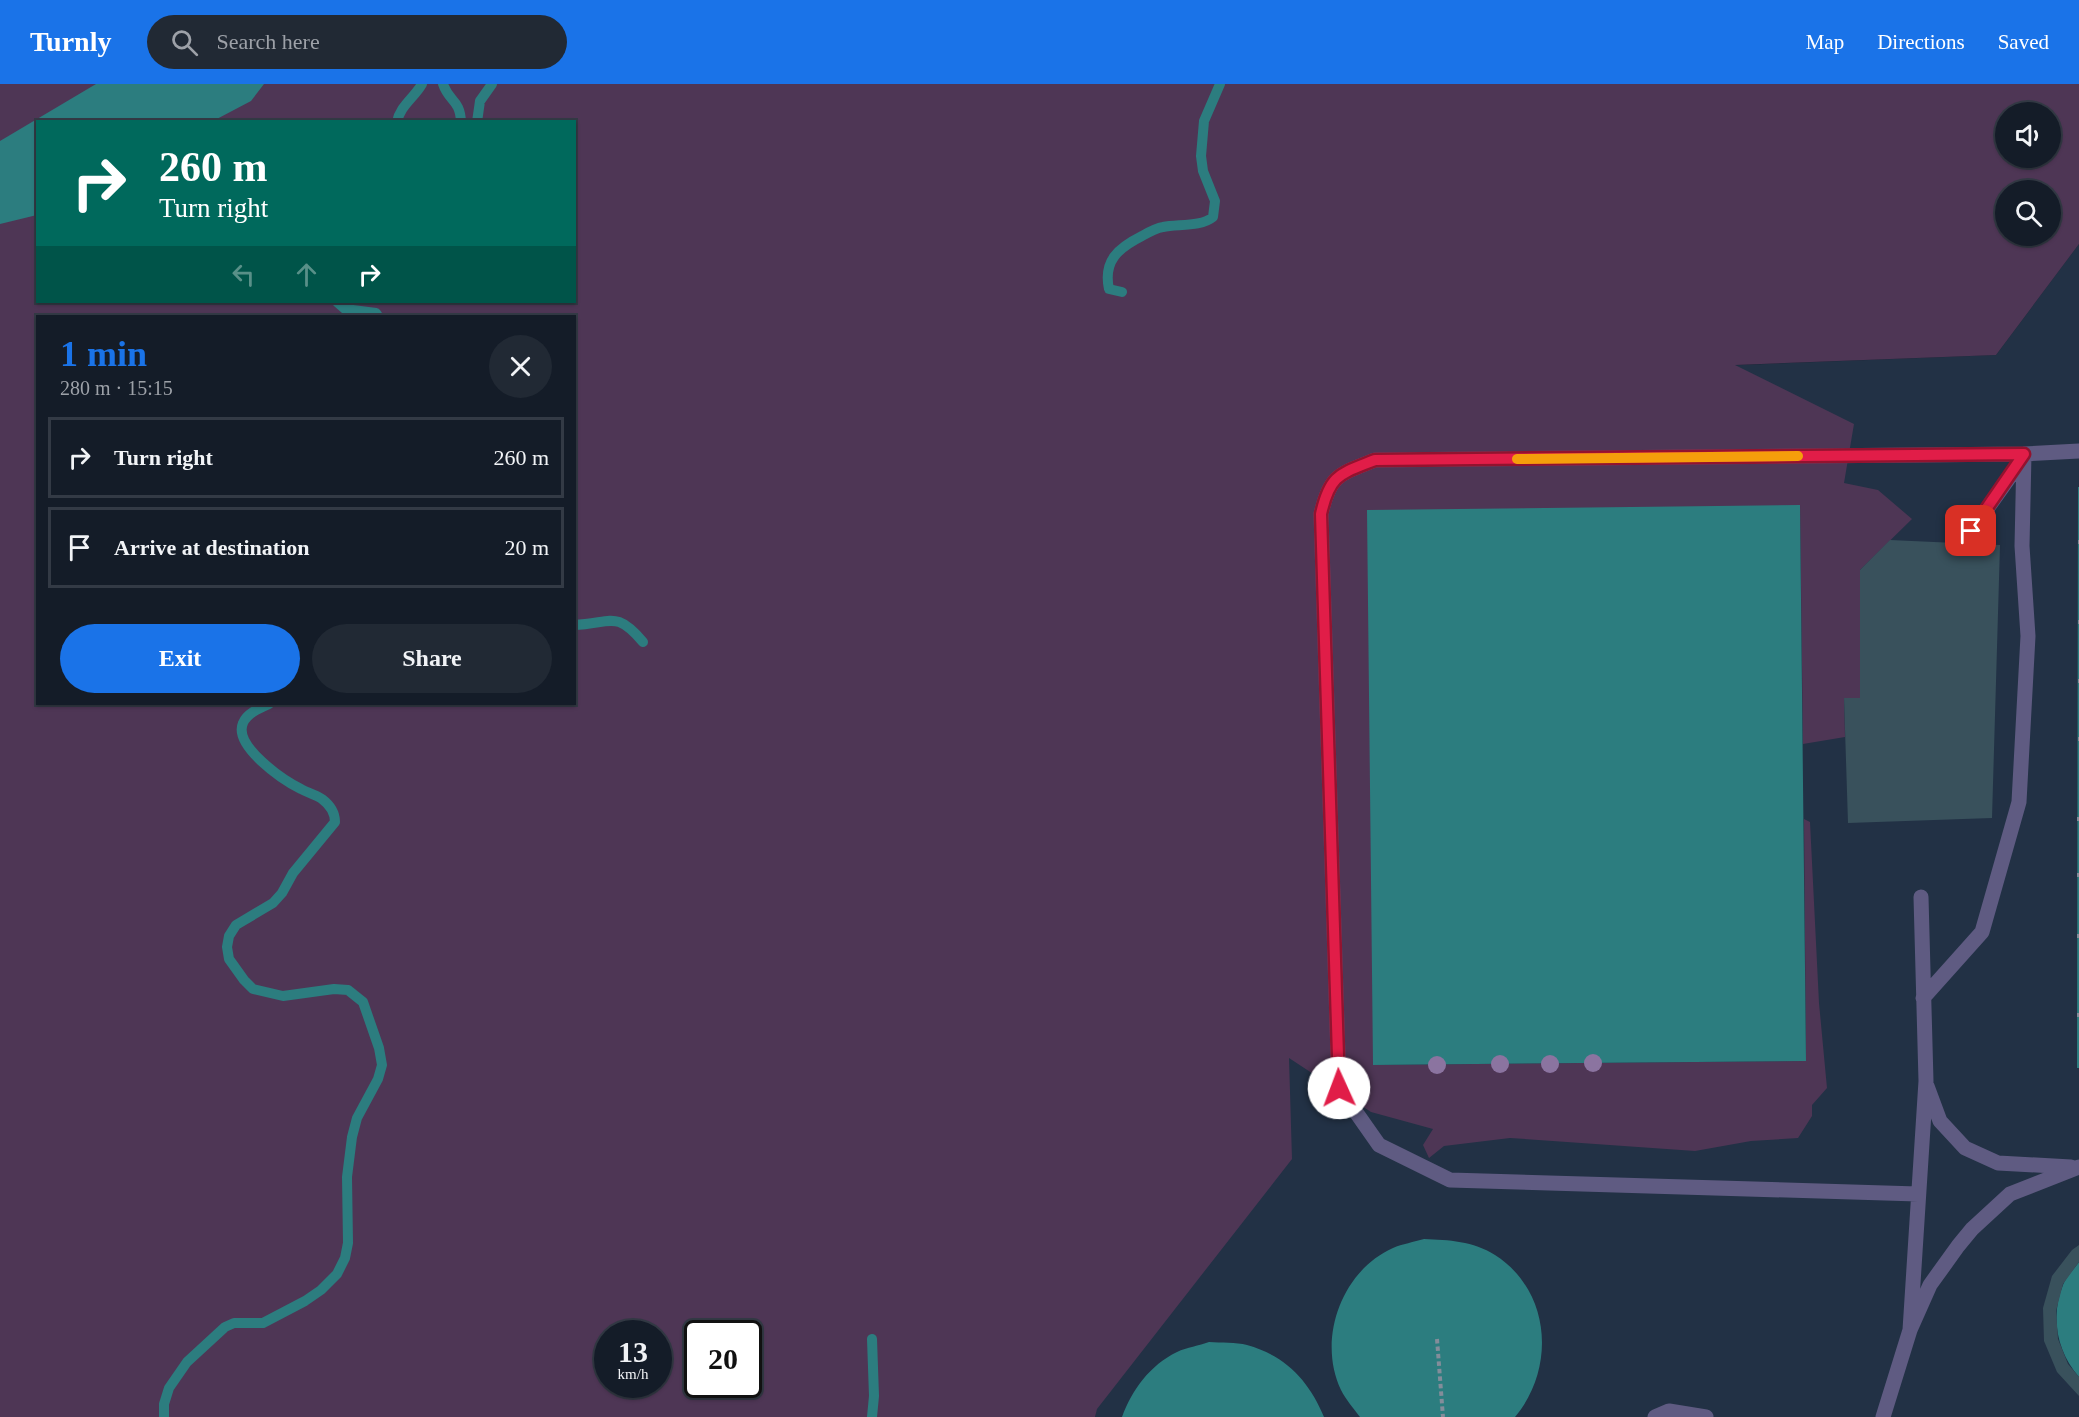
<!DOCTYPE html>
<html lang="en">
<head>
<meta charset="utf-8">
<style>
	:root { --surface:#141c28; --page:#212934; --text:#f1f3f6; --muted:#9da1a8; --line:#333a45; --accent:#1a73e8 }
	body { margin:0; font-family:Georgia,serif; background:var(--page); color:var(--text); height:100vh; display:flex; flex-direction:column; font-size:22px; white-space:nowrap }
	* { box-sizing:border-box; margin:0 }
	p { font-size:20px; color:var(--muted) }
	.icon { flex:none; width:33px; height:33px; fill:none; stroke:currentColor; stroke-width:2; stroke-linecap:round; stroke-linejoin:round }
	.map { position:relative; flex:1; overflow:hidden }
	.drawer { position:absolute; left:36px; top:231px; width:540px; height:390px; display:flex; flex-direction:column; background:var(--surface); border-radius:0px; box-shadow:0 2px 4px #0004,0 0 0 2px var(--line) }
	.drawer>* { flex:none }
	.guide { position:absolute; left:36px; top:36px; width:540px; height:183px; border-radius:0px; box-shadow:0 2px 4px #0004,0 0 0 2px var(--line); background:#00695c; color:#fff; overflow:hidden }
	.controls { position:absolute; left:1995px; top:18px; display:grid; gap:12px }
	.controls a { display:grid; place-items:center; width:66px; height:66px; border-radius:50%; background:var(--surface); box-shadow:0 2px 4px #0004,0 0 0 2px var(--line); font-size:30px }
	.speed { position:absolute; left:594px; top:1236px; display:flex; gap:12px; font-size:30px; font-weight:700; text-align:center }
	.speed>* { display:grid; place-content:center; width:78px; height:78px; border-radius:50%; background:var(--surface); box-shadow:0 2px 4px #0004,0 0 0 2px var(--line); line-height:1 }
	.speed small { font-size:15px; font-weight:400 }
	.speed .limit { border:3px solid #111; border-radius:9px; background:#fff; color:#111 }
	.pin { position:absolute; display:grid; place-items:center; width:51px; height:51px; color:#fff; margin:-26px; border-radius:12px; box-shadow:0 3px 9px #0006 }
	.me { position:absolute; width:66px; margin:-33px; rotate:358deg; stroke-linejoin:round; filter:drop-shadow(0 0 4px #0008) }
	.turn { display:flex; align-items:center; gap:21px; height:126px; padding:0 24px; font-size:27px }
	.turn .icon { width:78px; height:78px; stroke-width:2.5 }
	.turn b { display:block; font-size:42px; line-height:51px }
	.lanes { display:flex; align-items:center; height:57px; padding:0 24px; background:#0003; justify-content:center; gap:30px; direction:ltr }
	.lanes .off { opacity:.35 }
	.round { display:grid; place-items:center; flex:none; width:63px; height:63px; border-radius:32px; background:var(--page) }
	.summary { display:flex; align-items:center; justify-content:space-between; height:102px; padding:0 24px }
	h1 { font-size:36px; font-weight:700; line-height:45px; color:var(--accent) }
	.action { display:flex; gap:12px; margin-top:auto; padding:12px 24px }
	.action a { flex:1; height:69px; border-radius:36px; background:var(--accent); color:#fff; font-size:24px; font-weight:700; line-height:69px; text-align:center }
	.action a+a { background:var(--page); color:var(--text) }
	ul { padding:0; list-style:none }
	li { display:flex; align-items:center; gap:18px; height:81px; margin:0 12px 9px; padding:0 12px; border:3px solid var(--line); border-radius:0px }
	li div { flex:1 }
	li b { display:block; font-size:22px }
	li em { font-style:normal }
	header { display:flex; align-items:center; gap:36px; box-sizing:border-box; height:84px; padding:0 30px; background:var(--accent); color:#fff }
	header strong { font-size:28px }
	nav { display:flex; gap:33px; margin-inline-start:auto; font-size:21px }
	.search { width:420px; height:54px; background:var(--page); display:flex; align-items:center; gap:15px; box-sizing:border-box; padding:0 21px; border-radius:33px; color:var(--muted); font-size:22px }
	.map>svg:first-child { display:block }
</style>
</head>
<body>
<header>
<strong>Turnly</strong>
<div class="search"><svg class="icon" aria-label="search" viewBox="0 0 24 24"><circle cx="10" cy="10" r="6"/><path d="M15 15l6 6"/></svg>Search here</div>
<nav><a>Map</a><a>Directions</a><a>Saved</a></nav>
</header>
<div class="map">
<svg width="2079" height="1333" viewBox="0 0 2079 1333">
	<rect width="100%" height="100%" fill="#1a2535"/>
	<!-- built -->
	<path fill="#223145" d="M 2079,160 L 2079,1333 L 1095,1333 L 1262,300 L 1996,271 Z"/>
	<!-- green -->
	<path fill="#4e3655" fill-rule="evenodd" d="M 0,0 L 2079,0 L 2079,160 L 1996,271 L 1735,281 L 1854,340 L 1844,399 L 1878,406 L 1912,435 L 1860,486 L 1860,614 L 1844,614 L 1845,653 L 1803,660 L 1800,421 L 1373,981 L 1806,977 L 1804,735 L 1810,738 L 1819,919 L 1827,1004 L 1812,1021 L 1812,1032 L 1798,1054 L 1751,1057 L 1695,1067 L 1510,1054 L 1444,1062 L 1429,1074 L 1423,1061 L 1433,1045 L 1371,1028 L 1289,974 L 1292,1075 L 1097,1325 L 1095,1333 L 0,1333 ZM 2006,28 L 2050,28 L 2050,74 L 2006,74 ZM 38,38 L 574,38 L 574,218 L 38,218 ZM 2006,106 L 2050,106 L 2050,152 L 2006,152 ZM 38,232 L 574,232 L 574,620 L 38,620 ZM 608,1250 L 658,1250 L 658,1300 L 608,1300 ZM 698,1250 L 748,1250 L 748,1300 L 698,1300 Z"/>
	<!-- water -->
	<path fill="#2c7d7f" d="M 96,0 L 264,0 L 251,17 L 213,37 L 38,38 L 37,131 L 0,140 L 0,57 Z
		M 2078,403 L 2079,403 L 2079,984 L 2077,984 Z
		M 1800,421 L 1806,977 L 1373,981 L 1367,426 Z
		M 1424,1155 C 1449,1156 1473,1157 1495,1171 C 1551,1207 1556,1284 1515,1333 L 1360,1333 C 1354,1325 1346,1316 1341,1306 C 1317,1256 1341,1187 1393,1164 C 1402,1160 1414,1158 1424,1155 Z
		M 2079,1178 L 2079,1293 C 2057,1268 2050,1233 2063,1201 C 2066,1193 2074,1185 2079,1178 Z
		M 1209,1258 C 1221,1259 1236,1258 1247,1261 C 1286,1272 1309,1297 1324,1333 L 1122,1333 C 1132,1306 1150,1281 1177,1268 C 1187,1263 1199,1262 1209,1258 Z"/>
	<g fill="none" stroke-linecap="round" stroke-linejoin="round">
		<!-- stream -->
		<path stroke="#2c7d7f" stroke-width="10" d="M 443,0 C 449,18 460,15 461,38
			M 397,38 C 400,22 414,14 422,0
			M 477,38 L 480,17 L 492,0
			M 1122,208 L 1109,205 C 1103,177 1118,164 1142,152 C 1149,148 1156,144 1163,143 C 1178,140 1201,143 1213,133 L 1215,117 L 1203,87 L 1201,72 L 1204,37 L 1220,0
			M 337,218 L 345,225 L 376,229 L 378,232
			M 574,541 C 611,540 615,525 643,558
			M 164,1333 L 164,1320 L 169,1304 L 187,1278 L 225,1243 L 234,1239 L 263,1239 L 305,1217 L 321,1206 L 337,1190 L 345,1174 L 348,1159 L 347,1093 L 352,1053 L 357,1034 L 378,995 L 382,981 L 379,964 L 363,918 L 348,906 L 334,905 L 283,912 L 253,905 L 244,896 L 229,875 L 227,863 L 229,852 L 236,841 L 273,819 L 282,809 L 293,789 L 335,738 C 335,729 330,721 322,715 C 315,710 308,709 301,705 C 283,696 233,662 243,639 C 247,629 260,624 269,620
			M 872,1333 L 874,1312 L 872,1255"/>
	</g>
	<!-- building -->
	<path fill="#39515c" d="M 1890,456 L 2000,461 L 1992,734 L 1848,739 L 1844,614 L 1860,614 L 1860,486 Z
		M 2079,1161 L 2079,1178 L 2063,1200 L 2056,1227 L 2058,1255 L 2068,1280 L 2079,1293 L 2079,1312 L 2057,1288 L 2044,1257 L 2043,1224 L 2052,1192 L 2072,1166 Z"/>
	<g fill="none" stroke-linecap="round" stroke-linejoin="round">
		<!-- path -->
		<path stroke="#838d9a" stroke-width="4" stroke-dasharray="4.5 3" stroke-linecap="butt" d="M 2078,458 L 2079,458
			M 2078,538 L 2079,538
			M 2078,597 L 2079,597
			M 2078,655 L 2079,655
			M 2077,735 L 2079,735
			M 2077,791 L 2079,791
			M 2077,852 L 2079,852
			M 2077,931 L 2079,931
			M 1437,1255 L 1443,1333"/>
		<!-- minor -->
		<path stroke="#5f5b82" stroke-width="15" d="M 1971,447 L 2024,373
			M 1923,914 L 1982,848 L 2019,718 L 2028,552 L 2022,462 L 2024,370 L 2079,367
			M 1927,1002 L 1940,1037 L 1965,1064 L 1998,1079 L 2071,1083
			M 1918,1110 L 1450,1096 L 1379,1061 L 1339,1004 L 1321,430 C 1330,390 1340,390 1375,376 L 2024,370
			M 1910,1246 L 1926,997 L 1921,813
			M 1655,1333 L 1669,1327 L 1706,1333
			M 1883,1333 L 1910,1246 L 1930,1201 L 1958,1162 L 1972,1145 L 2010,1110 L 2079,1083"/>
	</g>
	<!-- trees -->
	<g fill="#8b74a0">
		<circle cx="1593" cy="979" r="9"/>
		<circle cx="1500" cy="980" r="9"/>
		<circle cx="1550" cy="980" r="9"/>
		<circle cx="1437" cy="981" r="9"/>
	</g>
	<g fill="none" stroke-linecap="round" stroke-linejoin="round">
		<defs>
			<path id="route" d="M 1339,1004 L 1321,430 C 1330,390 1340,390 1375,376 L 2024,370 L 1971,447"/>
		</defs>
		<!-- route casing -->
		<use href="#route" stroke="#92132f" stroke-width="15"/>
		<!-- route -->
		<use href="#route" stroke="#e11d48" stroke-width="10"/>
		<!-- slow -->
		<path stroke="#f59e0b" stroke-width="10" d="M 1517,375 L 1798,372"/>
	</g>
</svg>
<div class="controls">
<a><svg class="icon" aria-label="sound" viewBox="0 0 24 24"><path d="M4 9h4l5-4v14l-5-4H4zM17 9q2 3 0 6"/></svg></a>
<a><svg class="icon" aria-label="search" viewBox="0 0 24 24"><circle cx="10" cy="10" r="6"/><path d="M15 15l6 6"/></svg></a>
</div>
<div class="speed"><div>13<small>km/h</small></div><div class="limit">20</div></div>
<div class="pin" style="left:1971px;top:447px;background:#d93025"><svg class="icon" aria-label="arrive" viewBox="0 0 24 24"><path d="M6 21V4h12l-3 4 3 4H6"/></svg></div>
<svg class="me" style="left:1339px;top:1004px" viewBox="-20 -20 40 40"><circle r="19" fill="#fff"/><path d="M0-13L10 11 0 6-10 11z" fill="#e11d48"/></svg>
<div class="guide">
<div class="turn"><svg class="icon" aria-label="right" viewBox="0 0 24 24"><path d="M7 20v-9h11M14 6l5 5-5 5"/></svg><div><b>260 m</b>Turn right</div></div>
<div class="lanes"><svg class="icon off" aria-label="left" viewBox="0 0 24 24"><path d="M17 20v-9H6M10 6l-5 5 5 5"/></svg><svg class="icon off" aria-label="ahead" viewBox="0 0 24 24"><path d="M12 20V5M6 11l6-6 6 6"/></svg><svg class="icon" aria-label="right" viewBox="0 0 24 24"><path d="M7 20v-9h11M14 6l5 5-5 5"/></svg></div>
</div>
<section class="drawer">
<div class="summary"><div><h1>1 min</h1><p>280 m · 15:15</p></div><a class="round"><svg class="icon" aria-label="close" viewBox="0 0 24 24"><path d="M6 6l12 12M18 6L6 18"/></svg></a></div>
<ul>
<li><svg class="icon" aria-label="right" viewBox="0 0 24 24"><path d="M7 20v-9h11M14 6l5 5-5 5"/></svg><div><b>Turn right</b></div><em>260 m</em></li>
<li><svg class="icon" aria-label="arrive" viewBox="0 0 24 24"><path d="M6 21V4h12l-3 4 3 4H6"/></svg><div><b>Arrive at destination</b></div><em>20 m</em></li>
</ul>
<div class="action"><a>Exit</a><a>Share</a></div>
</section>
</div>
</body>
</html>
